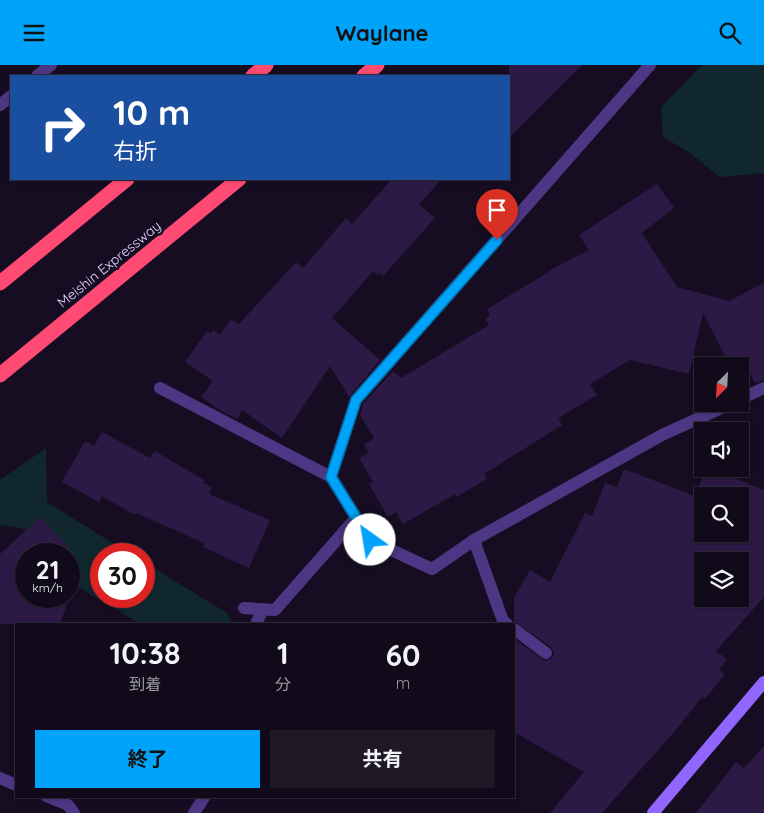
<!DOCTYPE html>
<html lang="ja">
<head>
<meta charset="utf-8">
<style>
	:root { --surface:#100a1a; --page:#1e1827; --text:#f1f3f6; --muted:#9c9aa2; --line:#302b39; --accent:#00a3fa }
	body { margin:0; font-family:Quicksand,"Noto Sans JP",sans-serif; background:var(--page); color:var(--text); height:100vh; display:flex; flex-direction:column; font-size:19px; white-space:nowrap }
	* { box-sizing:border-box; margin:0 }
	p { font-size:16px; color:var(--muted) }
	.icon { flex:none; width:28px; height:28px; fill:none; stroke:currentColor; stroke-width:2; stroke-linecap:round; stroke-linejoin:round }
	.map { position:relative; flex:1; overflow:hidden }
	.panel { position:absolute; left:15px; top:558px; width:500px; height:175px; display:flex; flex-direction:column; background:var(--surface); border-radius:0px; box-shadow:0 1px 4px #0004,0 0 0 1px var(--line) }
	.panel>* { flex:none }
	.banner { position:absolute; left:10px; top:10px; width:500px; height:105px; border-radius:0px; box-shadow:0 1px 4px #0004,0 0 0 1px var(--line); background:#1a4fa0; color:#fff; overflow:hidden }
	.needle { width:32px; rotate:204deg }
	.tools { position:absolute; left:694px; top:292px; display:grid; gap:10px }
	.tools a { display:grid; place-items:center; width:55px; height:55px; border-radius:0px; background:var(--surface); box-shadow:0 1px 4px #0004,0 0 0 1px var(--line); font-size:25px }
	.speed { position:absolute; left:15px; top:478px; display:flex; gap:10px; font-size:25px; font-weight:700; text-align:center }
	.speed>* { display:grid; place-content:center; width:65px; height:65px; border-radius:50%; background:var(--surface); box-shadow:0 1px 4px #0004,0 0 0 1px var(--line); line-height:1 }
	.speed small { font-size:12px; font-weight:400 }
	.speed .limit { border:8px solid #d22; background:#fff; color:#111 }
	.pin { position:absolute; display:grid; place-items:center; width:42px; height:42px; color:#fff; margin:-51px -21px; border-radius:50% 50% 50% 0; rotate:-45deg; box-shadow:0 0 5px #0007 }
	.pin .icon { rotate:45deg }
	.me { position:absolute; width:55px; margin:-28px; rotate:328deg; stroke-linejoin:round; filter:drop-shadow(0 0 4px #0008) }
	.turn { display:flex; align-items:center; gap:18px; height:105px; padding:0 20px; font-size:22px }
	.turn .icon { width:65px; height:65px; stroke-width:2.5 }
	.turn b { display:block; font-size:35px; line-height:42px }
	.eta { display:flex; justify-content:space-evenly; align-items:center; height:85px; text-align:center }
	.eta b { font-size:30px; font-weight:700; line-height:35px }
	.action { display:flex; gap:10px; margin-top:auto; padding:10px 20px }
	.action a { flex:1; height:58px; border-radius:0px; background:var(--accent); color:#111; font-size:20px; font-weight:700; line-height:58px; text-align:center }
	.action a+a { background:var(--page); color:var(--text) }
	header { display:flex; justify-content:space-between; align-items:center; height:65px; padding:0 20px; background:var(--accent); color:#111; font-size:22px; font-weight:700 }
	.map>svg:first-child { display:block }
</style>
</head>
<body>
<header><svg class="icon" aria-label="menu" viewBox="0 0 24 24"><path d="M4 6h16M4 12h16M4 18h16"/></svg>Waylane<svg class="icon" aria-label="search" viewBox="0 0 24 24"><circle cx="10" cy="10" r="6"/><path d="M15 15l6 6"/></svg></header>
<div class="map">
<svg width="764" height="748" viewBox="0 0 764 748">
	<rect width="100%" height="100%" fill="#160d23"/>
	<!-- green -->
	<path fill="#10272e" d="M 702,0 L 764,0 L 764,108 L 720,112 L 690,88 L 663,72 L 661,42 Z
		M 46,383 L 47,437 L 130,489 L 101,489 L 101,531 L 144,531 L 144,497 L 227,548 L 232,559 L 141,559 L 71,518 L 69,514 L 69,489 L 53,489 L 38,466 L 0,460 L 0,415 Z"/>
	<!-- building -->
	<path fill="#2d1945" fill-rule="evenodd" d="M 509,0 L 582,0 L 509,73 Z
		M 392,114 L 442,114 L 419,139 L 435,153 L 383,211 L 380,208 L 378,210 L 373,206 L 332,253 L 380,295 L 349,332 L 330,301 L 282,373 L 242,345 L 237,354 L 218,344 L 201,332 L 213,316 L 185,297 L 207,266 L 211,268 L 213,265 L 220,270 L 231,254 L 239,259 L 296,197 L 303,203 L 346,153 L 352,159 Z
		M 657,119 L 674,143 L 642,168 L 677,222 L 729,236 L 764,218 L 764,315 L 755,318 L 741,290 L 728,297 L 703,248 L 689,309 L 630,295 L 590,319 L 597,330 L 558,353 L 562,360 L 484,409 L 487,414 L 456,432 L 455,429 L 403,459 L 396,447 L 388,452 L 369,419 L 373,417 L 359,393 L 369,388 L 364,380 L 374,373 L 360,350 L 363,339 L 393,306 L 401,313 L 489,260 L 485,253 L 490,251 L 487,244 L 549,207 L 548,206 L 589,185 L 579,170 Z
		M 102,367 L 150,393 L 155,386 L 204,415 L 203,418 L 212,422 L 209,429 L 270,455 L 249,503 L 203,482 L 204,478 L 136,448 L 135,450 L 102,431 L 99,437 L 62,417 L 85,376 L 94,381 Z
		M 624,404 L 695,431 L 706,404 L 713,404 L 764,425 L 764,532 L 716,586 L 727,594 L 719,605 L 725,609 L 705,634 L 702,632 L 675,666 L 602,748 L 550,748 L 584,707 L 514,667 L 514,574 L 545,596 L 552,593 L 554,588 L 551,582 L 514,556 L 514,532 L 530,505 L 550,517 L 585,448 L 592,451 L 605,418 L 617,422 ZM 702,431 L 740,431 L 740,469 L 702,469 ZM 702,496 L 740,496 L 740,534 L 702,534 Z
		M 40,452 L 70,484 L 66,489 L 26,489 L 26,531 L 69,531 L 69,528 L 71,528 L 60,559 L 0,559 L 0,489 Z
		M 764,681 L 764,748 L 696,748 L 736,697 L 744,703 Z"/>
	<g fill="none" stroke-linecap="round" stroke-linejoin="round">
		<!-- lane -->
		<path stroke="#4d3784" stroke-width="12" d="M 160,323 L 331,412
			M 474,475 L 503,556 L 507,559
			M 244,543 L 275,545 L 356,453
			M 256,559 L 263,544
			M 514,564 L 546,588
			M 0,713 L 16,720
			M 46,731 L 68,740 L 74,748
			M 194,748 L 205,731"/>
		<!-- street -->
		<path stroke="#4d3784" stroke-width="12" d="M 650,0 L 356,335 L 331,412 L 370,475 L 432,504 L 474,475 L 662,370 L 730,339
			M 37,11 L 51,0
			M 0,40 L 11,31
			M 740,334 L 764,323"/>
		<!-- secondary -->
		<path stroke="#9066ff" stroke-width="12" d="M 653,748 L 764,617"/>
		<!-- highway -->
		<path stroke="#ff4a74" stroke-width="15" d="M 253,11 L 266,0
			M 364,11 L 377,0
			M 0,218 L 127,114
			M 0,310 L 239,114"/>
	</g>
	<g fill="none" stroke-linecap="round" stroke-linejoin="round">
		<defs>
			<path id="route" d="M 370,475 L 331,412 L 356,335 L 497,175"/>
		</defs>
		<!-- route casing -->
		<use href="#route" stroke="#006aa2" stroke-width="12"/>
		<!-- route -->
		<use href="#route" stroke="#00a3fa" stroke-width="9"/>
	</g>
	<g text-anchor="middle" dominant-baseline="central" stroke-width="5" stroke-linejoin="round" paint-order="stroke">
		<!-- street labels -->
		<g font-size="14" fill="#e1cfff" stroke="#160d23">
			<text transform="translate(109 199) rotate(-39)">Meishin Expressway</text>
		</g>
	</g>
</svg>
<div class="tools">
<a><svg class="needle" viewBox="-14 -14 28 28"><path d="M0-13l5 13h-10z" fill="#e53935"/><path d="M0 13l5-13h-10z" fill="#9c9aa2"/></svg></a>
<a><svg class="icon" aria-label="sound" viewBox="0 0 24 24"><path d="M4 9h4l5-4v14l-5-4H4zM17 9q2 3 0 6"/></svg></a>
<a><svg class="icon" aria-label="search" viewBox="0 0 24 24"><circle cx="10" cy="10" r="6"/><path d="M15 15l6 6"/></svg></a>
<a><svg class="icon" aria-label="layers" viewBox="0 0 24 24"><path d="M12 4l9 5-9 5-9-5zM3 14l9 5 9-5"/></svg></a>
</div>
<div class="speed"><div>21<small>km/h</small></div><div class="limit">30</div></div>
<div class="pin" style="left:497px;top:175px;background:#d93025"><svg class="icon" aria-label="arrive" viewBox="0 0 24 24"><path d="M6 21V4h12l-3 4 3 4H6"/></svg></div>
<svg class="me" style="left:370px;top:475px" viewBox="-20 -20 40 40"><circle r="19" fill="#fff"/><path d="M0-13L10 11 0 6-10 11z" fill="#00a3fa"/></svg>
<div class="banner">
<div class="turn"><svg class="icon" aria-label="right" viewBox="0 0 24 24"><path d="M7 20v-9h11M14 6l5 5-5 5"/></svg><div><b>10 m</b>右折</div></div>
</div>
<section class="panel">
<div class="eta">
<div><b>10:38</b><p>到着</p></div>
<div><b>1</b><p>分</p></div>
<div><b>60</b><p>m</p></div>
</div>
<div class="action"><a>終了</a><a>共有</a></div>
</section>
</div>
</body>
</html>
